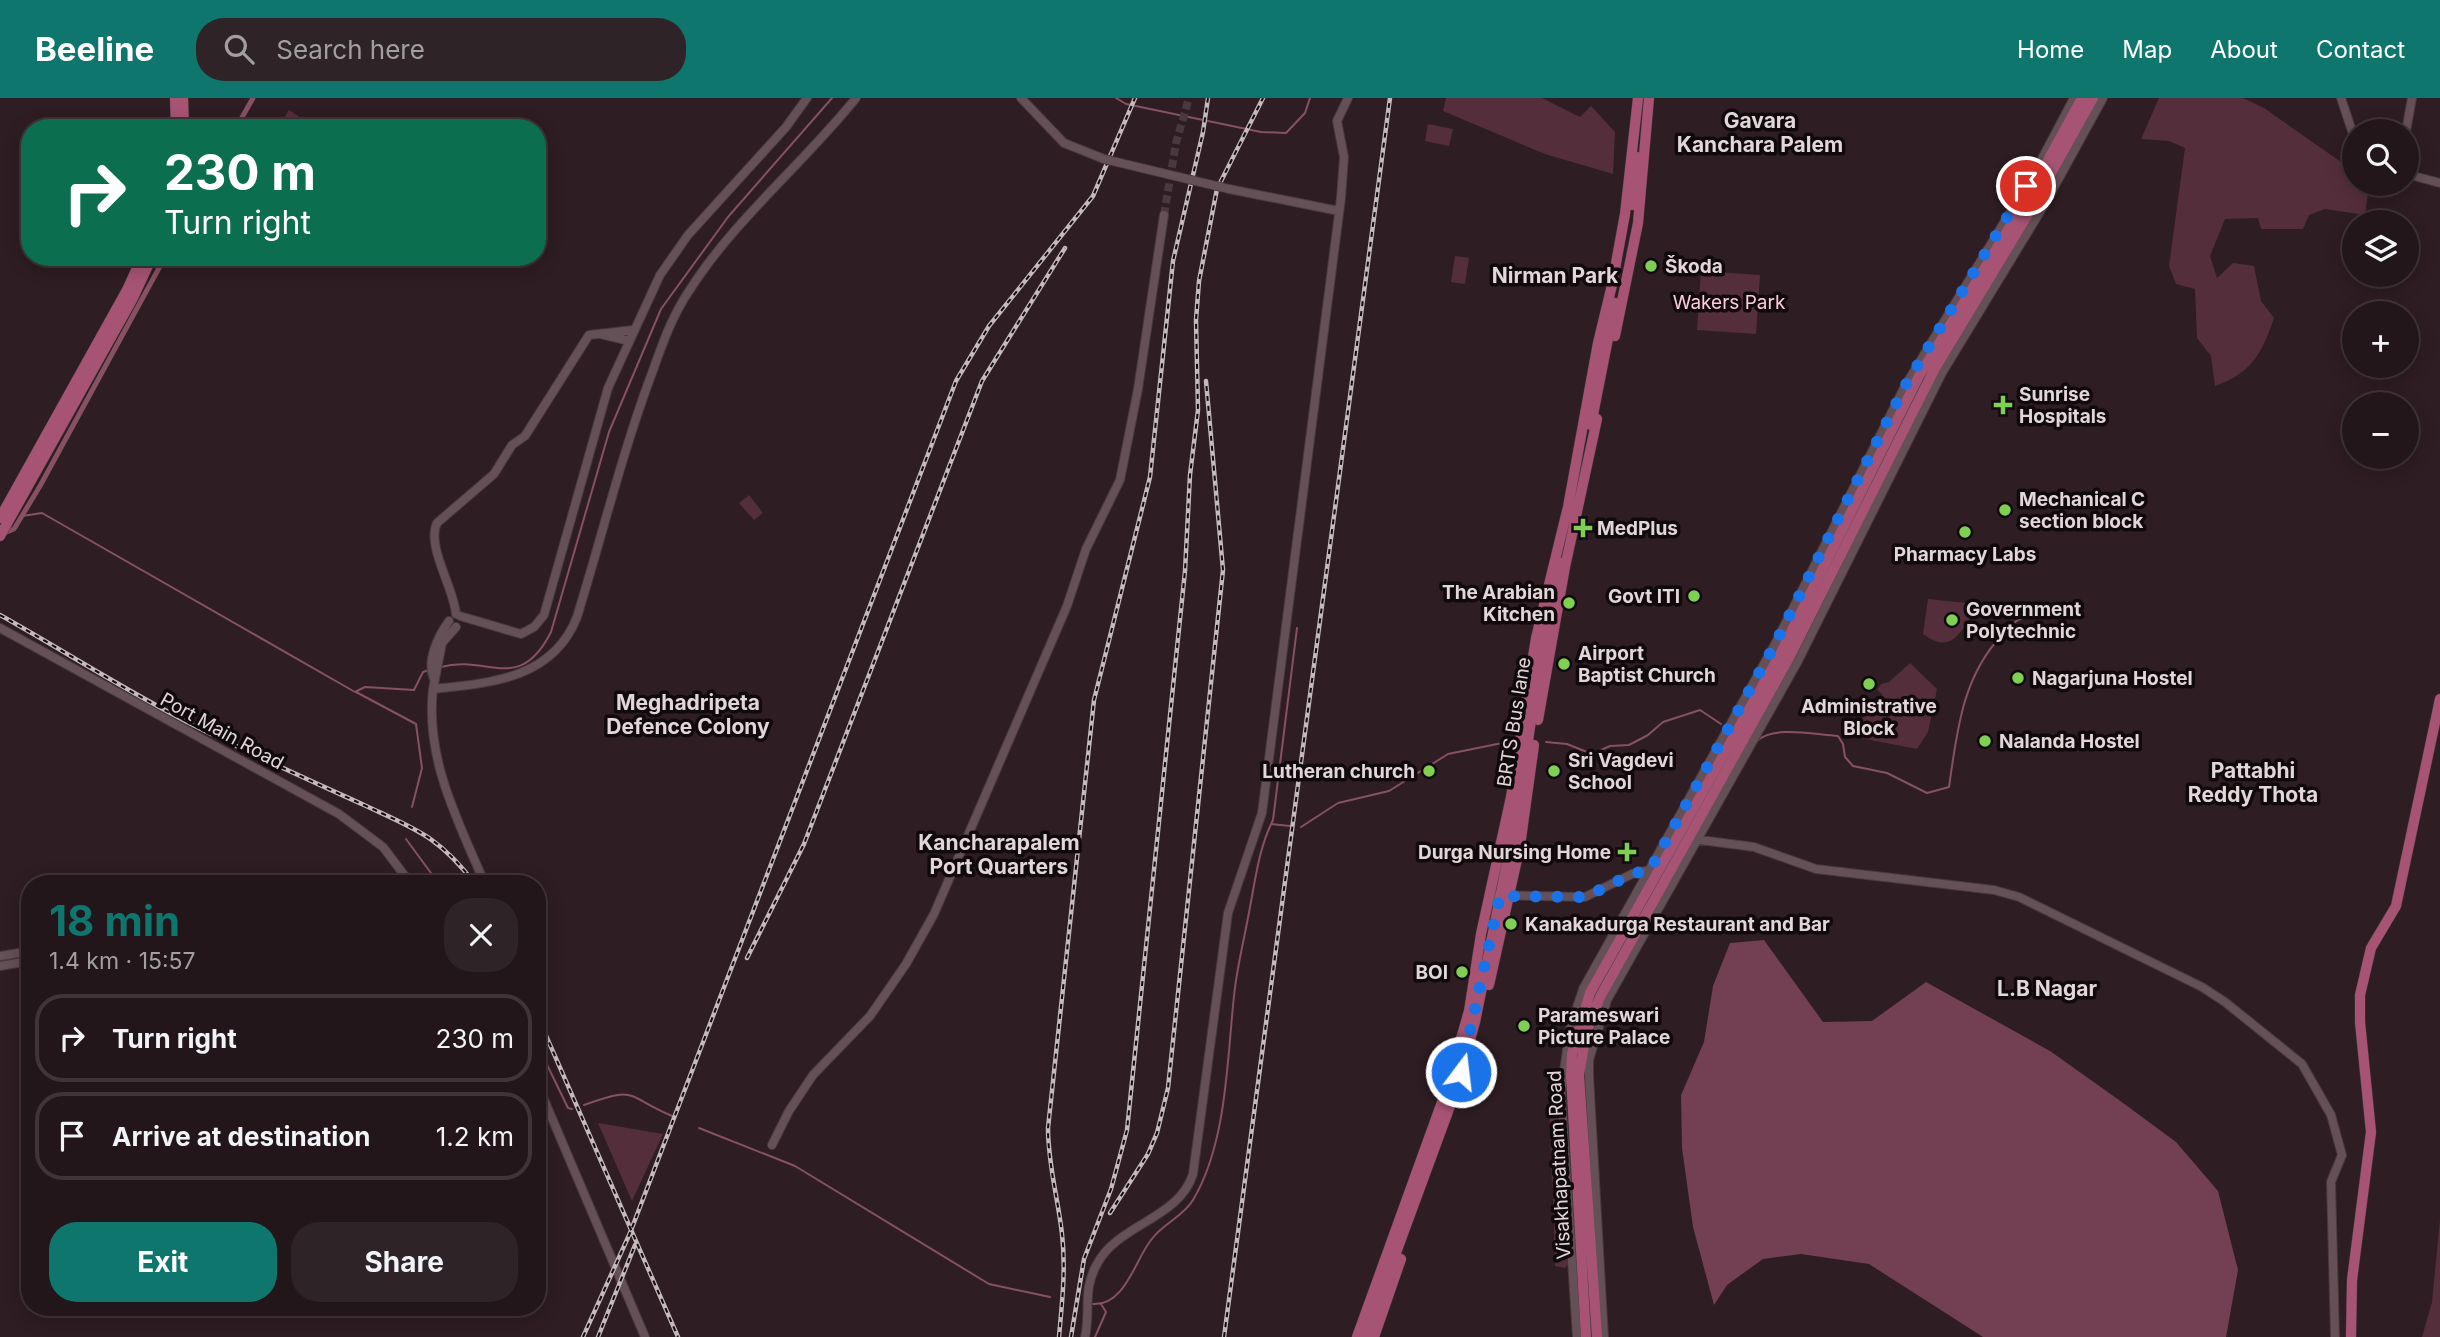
<!DOCTYPE html>
<html lang="en">
<head>
<meta charset="utf-8">
<style>
	:root { --surface:#22161a; --page:#2e2327; --text:#f1f3f6; --muted:#a29fa2; --line:#3f3539; --accent:#0f766e }
	body { margin:0; font-family:Inter,sans-serif; background:var(--page); color:var(--text); height:100vh; display:flex; flex-direction:column; font-size:26px; white-space:nowrap }
	* { box-sizing:border-box; margin:0 }
	p { font-size:23px; color:var(--muted) }
	.icon { flex:none; width:38px; height:38px; fill:none; stroke:currentColor; stroke-width:2; stroke-linecap:round; stroke-linejoin:round }
	.map { position:relative; flex:1; overflow:hidden }
	.drawer { position:absolute; left:21px; top:777px; width:525px; height:441px; display:flex; flex-direction:column; background:var(--surface); border-radius:28px; box-shadow:0 4px 18px #0003,0 0 0 2px var(--line) }
	.drawer>* { flex:none }
	.guide { position:absolute; left:21px; top:21px; width:525px; height:147px; border-radius:28px; box-shadow:0 4px 18px #0003,0 0 0 2px var(--line); background:#0b6e4f; color:#fff; overflow:hidden }
	.controls { position:absolute; left:2342px; top:21px; display:grid; gap:14px }
	.controls a { display:grid; place-items:center; width:77px; height:77px; border-radius:50%; background:var(--surface); box-shadow:0 4px 18px #0003,0 0 0 2px var(--line); font-size:35px }
	.pin { position:absolute; display:grid; place-items:center; width:60px; height:60px; color:#fff; margin:-30px; border:4px solid #fff; border-radius:50%; box-shadow:0 2px 7px #0007 }
	.me { position:absolute; width:77px; margin:-38px; rotate:15deg; stroke-linejoin:round; filter:drop-shadow(0 0 5px #0008) }
	.turn { display:flex; align-items:center; gap:24px; height:147px; padding:0 28px; font-size:32px }
	.turn .icon { width:91px; height:91px; stroke-width:2.5 }
	.turn b { display:block; font-size:49px; line-height:60px }
	.round { display:grid; place-items:center; flex:none; width:74px; height:74px; border-radius:28px; background:var(--page) }
	.summary { display:flex; align-items:center; justify-content:space-between; height:119px; padding:0 28px }
	h1 { font-size:42px; font-weight:700; line-height:52px; color:var(--accent) }
	.primary-button { display:flex; gap:14px; margin-top:auto; padding:14px 28px }
	.primary-button a { flex:1; height:80px; border-radius:28px; background:var(--accent); color:#fff; font-size:28px; font-weight:700; line-height:80px; text-align:center }
	.primary-button a+a { background:var(--page); color:var(--text) }
	ul { padding:0; list-style:none }
	li { display:flex; align-items:center; gap:21px; height:88px; margin:0 14px 10px; padding:0 14px; border:4px solid var(--line); border-radius:28px }
	li div { flex:1 }
	li b { display:block; font-size:26px }
	li em { font-style:normal }
	header { display:flex; align-items:center; gap:42px; box-sizing:border-box; height:98px; padding:0 35px; background:var(--accent); color:#fff }
	header strong { font-size:33px }
	nav { display:flex; gap:38px; margin-inline-start:auto; font-size:24px }
	.search { width:490px; height:63px; background:var(--page); display:flex; align-items:center; gap:18px; box-sizing:border-box; padding:0 24px; border-radius:28px; color:var(--muted); font-size:26px }
	.map>svg:first-child { display:block }
</style>
</head>
<body>
<header>
<strong>Beeline</strong>
<div class="search"><svg class="icon" aria-label="search" viewBox="0 0 24 24"><circle cx="10" cy="10" r="6"/><path d="M15 15l6 6"/></svg>Search here</div>
<nav><a>Home</a><a>Map</a><a>About</a><a>Contact</a></nav>
</header>
<div class="map">
<svg width="2440" height="1239" viewBox="0 0 2440 1239">
	<rect width="100%" height="100%" fill="#2e1d22"/>
	<!-- green -->
	<path fill="#552e3c" d="M 1446,0 L 1542,0 L 1580,19 L 1591,8 L 1615,34 L 1613,76 L 1545,56 L 1443,13 Z
		M 2159,0 L 2243,0 L 2264,10 L 2354,73 L 2354,86 L 2365,86 L 2368,95 L 2365,117 L 2325,111 L 2309,117 L 2303,131 L 2261,131 L 2258,120 L 2225,121 L 2210,158 L 2217,180 L 2233,165 L 2254,168 L 2261,203 L 2274,220 C 2262,255 2252,275 2215,288 L 2211,258 L 2197,240 L 2195,191 L 2176,186 L 2169,168 L 2185,50 L 2169,43 L 2141,41 Z
		M 289,12 L 304,22 L 299,30 L 278,30 Z
		M 1428,26 L 1453,31 L 1449,48 L 1425,43 Z
		M 1455,158 L 1469,160 L 1465,186 L 1451,184 Z
		M 1701,173 L 1760,177 L 1756,236 L 1697,232 Z
		M 749,397 L 763,415 L 754,422 L 739,405 Z
		M 1928,501 L 1976,506 L 1977,510 C 1960,533 1953,558 1923,536 Z
		M 1910,565 L 1937,591 L 1928,634 L 1917,651 L 1860,640 L 1854,630 L 1883,597 L 1877,592 L 1881,586 L 1889,584 Z
		M 1554,1000 L 1560,1002 L 1561,1092 L 1552,1089 L 1549,1002 Z
		M 598,1025 L 663,1036 L 632,1103 Z
		M 1553,1101 L 1560,1101 L 1566,1106 L 1569,1165 L 1565,1170 L 1555,1168 Z
		M 2440,1122 L 2440,1239 L 2422,1239 L 2432,1204 Z"/>
	<!-- forest -->
	<path fill="#733f52" d="M 1764,842 L 1823,924 L 1872,923 L 1926,884 L 2050,953 L 2119,1002 L 2176,1044 L 2218,1093 L 2238,1172 L 2226,1239 L 1983,1239 L 1869,1166 L 1801,1156 L 1763,1161 L 1727,1187 L 1714,1207 L 1693,1129 L 1682,1050 L 1681,997 L 1704,944 L 1713,888 L 1730,845 Z"/>
	<g fill="none" stroke-linecap="round" stroke-linejoin="round">
		<!-- stream -->
		<path stroke="#865163" stroke-width="2" d="M 1116,0 L 1126,6 L 1261,34 L 1286,35 L 1305,15 L 1310,0
			M 22,418 L 42,415 L 355,594 L 365,589 L 414,592 L 423,574 L 429,572
			M 441,569 C 488,556 519,597 551,534 L 609,334 L 661,211 L 728,119 L 832,0
			M 356,594 L 416,626 L 422,670 L 412,709
			M 1757,643 C 1773,627 1816,637 1838,638 L 1843,646 L 1845,659 L 1853,668 L 1887,675 L 1927,695 L 1949,689 C 1957,634 1962,579 2002,537 C 2007,533 2012,525 2018,522 C 2038,513 2047,522 2067,504
			M 1546,644 L 1567,646 L 1592,656 L 1610,648 L 1629,647 L 1648,637 L 1663,624 L 1700,612 L 1721,626
			M 1271,726 L 1290,728
			M 1301,729 L 1338,705 L 1389,693 L 1448,656 L 1512,643
			M 406,741 L 439,786
			M 537,946 L 568,1010 L 572,1011
			M 584,1007 C 638,987 625,998 672,1018
			M 699,1030 L 795,1068 L 989,1186 L 1050,1199
			M 1093,1206 C 1125,1208 1135,1162 1151,1142 C 1162,1126 1183,1119 1193,1102 C 1227,1045 1227,962 1234,898 C 1237,868 1245,838 1250,809 C 1256,778 1259,750 1273,722 L 1297,530
			M 1095,1239 L 1106,1214 L 1101,1206"/>
		<!-- canal -->
		<path stroke="#865163" stroke-width="5" d="M 236,30 L 253,0
			M 4,435 L 14,431 L 40,388 L 165,159"/>
		<!-- minor-tunnel -->
		<path stroke="#49393d" stroke-width="8" stroke-dasharray="8 4" stroke-linecap="butt" d="M 1164,117 L 1176,45 L 1189,0"/>
		<defs>
			<path id="minor" d="M 1021,0 L 1064,45 L 1104,61
				M 2341,0 L 2354,39
				M 2406,33 L 2412,0
				M 2406,76 L 2440,85
				M 1229,91 L 1339,113
				M 600,236 L 629,243
				M 456,516 C 454,490 426,448 437,425 L 494,376 L 512,347 L 525,338 L 589,237 L 633,232
				M 460,518 L 521,536 L 534,529 L 544,517 L 608,290 L 660,177 L 688,137 L 786,29 L 807,0
				M 0,530 L 339,716 L 383,749 L 411,786
				M 434,581 C 426,563 438,538 449,523
				M 433,591 L 442,545 L 456,529
				M 1693,741 L 1754,749 L 1816,771 L 1994,792 L 2019,799 L 2202,889 L 2225,904 L 2302,966 L 2331,1017 L 2342,1057 L 2331,1084 L 2335,1239
				M 377,786 L 407,780
				M 485,786 C 458,723 425,661 433,591 C 490,585 553,581 577,519 C 602,438 622,355 652,275 C 662,247 672,218 689,193 C 734,122 803,66 856,0
				M 1491,797 L 1585,799 L 1632,776 L 1650,772
				M 0,858 L 30,853
				M 0,868 L 30,863
				M 537,985 L 645,1239
				M 772,1047 L 789,1013 L 813,977 L 870,918 L 906,866 L 934,816 L 1067,508 L 1086,451 L 1120,382 L 1138,291 L 1164,117
				M 1085,1239 C 1091,1212 1082,1193 1097,1166 C 1118,1126 1179,1121 1193,1076 L 1228,815 L 1262,715 L 1341,100 L 1344,59 L 1337,23 L 1348,0
				M 1577,1239 L 1561,994 L 1570,931 L 1583,891 L 1774,548 L 1905,288 L 2037,70 L 2074,0
				M 1604,1239 L 1589,978 L 1589,962 L 1607,902 L 1798,563 L 1942,275 L 2043,109 L 2103,0"/>
			<path id="major" d="M 175,0 L 176,30
				M 183,0 L 184,30
				M 1632,107 L 1637,59
				M 1615,238 L 1638,125 L 1649,0
				M 1591,327 L 1615,205
				M 0,420 L 127,192 L 142,159
				M 0,438 L 133,200 L 152,159
				M 1538,622 L 1565,469 L 1597,321
				M 1489,887 L 1520,748 L 1534,647
				M 1357,1239 L 1446,993 L 1469,913 L 1481,836 L 1511,699 L 1536,540 L 1568,409 L 1598,245 L 1612,187 L 1625,116 L 1638,0
				M 1365,1239 L 1457,989 L 1475,924 L 1518,710 L 1537,582 L 1561,465
				M 1374,1239 L 1401,1161
				M 1586,1239 L 1571,978 L 1572,956 L 1590,895 L 1780,556 L 1919,278 L 2028,99 L 2082,0
				M 1597,1239 L 1579,977 L 1586,936 L 1600,899 L 1789,560 L 1934,272 L 2030,113 L 2093,0
				M 2351,1239 L 2352,1182 L 2371,1034 L 2360,924 L 2360,897 L 2371,850 L 2396,808 L 2440,601"/>
		</defs>
		<!-- minor casing -->
		<use href="#minor" stroke="#47393d" stroke-width="10"/>
		<!-- major casing -->
		<use href="#major" stroke="#47393d" stroke-width="11"/>
		<!-- minor -->
		<use href="#minor" stroke="#645056" stroke-width="8"/>
		<!-- major -->
		<use href="#major" stroke="#a75474" stroke-width="10"/>
		<defs>
			<path id="rail" d="M 0,517 C 66,554 131,596 199,630 C 253,657 309,682 364,707 C 415,731 439,738 475,786
				M 747,860 L 804,746 L 982,283 L 1065,150
				M 537,917 L 678,1239
				M 1110,1115 L 1148,1056 L 1157,1035 L 1168,990 L 1223,472 L 1206,283
				M 583,1239 L 630,1135 L 956,283 L 989,228 L 1093,98 L 1135,0
				M 598,1239 L 635,1147
				M 1059,1239 C 1062,1205 1066,1171 1062,1136 C 1058,1100 1048,1067 1048,1030 L 1094,602 L 1150,379 L 1173,163 L 1203,34 L 1208,0
				M 1071,1239 L 1084,1161 L 1111,1091 L 1127,1032 L 1185,473 L 1190,377 L 1198,312 L 1196,222 L 1199,183 L 1217,91 L 1263,0
				M 1224,1239 L 1390,0"/>
		</defs>
		<!-- rail casing -->
		<use href="#rail" stroke="#c6b9bc" stroke-width="4.5"/>
		<!-- rail -->
		<use href="#rail" stroke="#110a0c" stroke-width="2" stroke-dasharray="5" stroke-linecap="butt"/>
		<defs>
			<path id="minor-bridge" d="M 1104,61 L 1229,91"/>
		</defs>
		<!-- minor-bridge casing -->
		<use href="#minor-bridge" stroke="#47393d" stroke-width="10" stroke-linecap="butt"/>
		<!-- minor-bridge -->
		<use href="#minor-bridge" stroke="#645056" stroke-width="8"/>
	</g>
	<g fill="none" stroke-linecap="round" stroke-linejoin="round">
		<!-- route -->
		<path stroke="#1a73e8" stroke-width="12" stroke-dasharray="0 21.6" d="M 1461,974 L 1500,798 L 1585,799 L 1632,776 L 1650,772 L 1774,548 L 1905,288 L 2026,88"/>
	</g>
	<!-- markers -->
	<g fill="#7fd052" stroke="#110a0c" stroke-width="2.5">
		<circle cx="1651" cy="168" r="7"/>
		<path d="M1999.5 296.5h7v7h7v7h-7v7h-7v-7h-7v-7h7z"/>
		<circle cx="2005" cy="412" r="7"/>
		<path d="M1579.5 419.5h7v7h7v7h-7v7h-7v-7h-7v-7h7z"/>
		<circle cx="1965" cy="434" r="7"/>
		<circle cx="1694" cy="498" r="7"/>
		<circle cx="1569" cy="505" r="7"/>
		<circle cx="1952" cy="522" r="7"/>
		<circle cx="1564" cy="566" r="7"/>
		<circle cx="2018" cy="580" r="7"/>
		<circle cx="1869" cy="586" r="7"/>
		<circle cx="1985" cy="643" r="7"/>
		<circle cx="1429" cy="673" r="7"/>
		<circle cx="1554" cy="673" r="7"/>
		<path d="M1623.5 743.5h7v7h7v7h-7v7h-7v-7h-7v-7h7z"/>
		<circle cx="1511" cy="826" r="7"/>
		<circle cx="1462" cy="874" r="7"/>
		<circle cx="1524" cy="928" r="7"/>
	</g>
	<g text-anchor="middle" dominant-baseline="central" stroke-width="7" stroke-linejoin="round" paint-order="stroke">
		<!-- poi labels -->
		<g font-size="19" font-weight="bold" fill="#e2d6d9" stroke="#110a0c" text-anchor="start">
			<text x="1665" y="168">Škoda</text>
			<text x="2019" y="296">Sunrise<tspan x="2019" dy="22">Hospitals</tspan></text>
			<text x="2019" y="401">Mechanical C<tspan x="2019" dy="22">section block</tspan></text>
			<text x="1597" y="430">MedPlus</text>
			<text x="1965" y="456" text-anchor="middle">Pharmacy Labs</text>
			<text x="1555" y="494" text-anchor="end">The Arabian<tspan x="1555" dy="22">Kitchen</tspan></text>
			<text x="1680" y="498" text-anchor="end">Govt ITI</text>
			<text x="1966" y="511">Government<tspan x="1966" dy="22">Polytechnic</tspan></text>
			<text x="1578" y="555">Airport<tspan x="1578" dy="22">Baptist Church</tspan></text>
			<text x="2032" y="580">Nagarjuna Hostel</text>
			<text x="1869" y="608" text-anchor="middle">Administrative<tspan x="1869" dy="22">Block</tspan></text>
			<text x="1999" y="643">Nalanda Hostel</text>
			<text x="1568" y="662">Sri Vagdevi<tspan x="1568" dy="22">School</tspan></text>
			<text x="1415" y="673" text-anchor="end">Lutheran church</text>
			<text x="1611" y="754" text-anchor="end">Durga Nursing Home</text>
			<text x="1525" y="826">Kanakadurga Restaurant and Bar</text>
			<text x="1448" y="874" text-anchor="end">BOI</text>
			<text x="1538" y="917">Parameswari<tspan x="1538" dy="22">Picture Palace</tspan></text>
		</g>
		<!-- park labels -->
		<g font-size="19" fill="#ffcada" stroke="#110a0c">
			<text x="1729" y="204">Wakers Park</text>
		</g>
		<!-- street labels -->
		<g font-size="19" fill="#e2d6d9" stroke="#110a0c">
			<text transform="translate(1514 624) rotate(-81)">BRTS Bus lane</text>
			<text transform="translate(222 633) rotate(29)">Port Main Road</text>
			<text transform="translate(1559 1067) rotate(-93)">Visakhapatnam Road</text>
		</g>
		<!-- neighbourhood labels -->
		<g font-size="21" font-weight="bold" fill="#e2d6d9" stroke="#110a0c">
			<text x="1760" y="22">Gavara<tspan x="1760" dy="24">Kanchara Palem</tspan></text>
			<text x="1555" y="177">Nirman Park</text>
			<text x="688" y="604">Meghadripeta<tspan x="688" dy="24">Defence Colony</tspan></text>
			<text x="2253" y="672">Pattabhi<tspan x="2253" dy="24">Reddy Thota</tspan></text>
			<text x="999" y="744">Kancharapalem<tspan x="999" dy="24">Port Quarters</tspan></text>
			<text x="2047" y="890">L.B Nagar</text>
		</g>
	</g>
</svg>
<div class="controls">
<a><svg class="icon" aria-label="search" viewBox="0 0 24 24"><circle cx="10" cy="10" r="6"/><path d="M15 15l6 6"/></svg></a>
<a><svg class="icon" aria-label="layers" viewBox="0 0 24 24"><path d="M12 4l9 5-9 5-9-5zM3 14l9 5 9-5"/></svg></a>
<a>+</a>
<a>−</a>
</div>
<div class="pin" style="left:2026px;top:88px;background:#d93025"><svg class="icon" aria-label="arrive" viewBox="0 0 24 24"><path d="M6 21V4h12l-3 4 3 4H6"/></svg></div>
<svg class="me" style="left:1461px;top:974px" viewBox="-20 -20 40 40"><circle r="17" fill="#1a73e8" stroke="#fff" stroke-width="3"/><path d="M0-11L8 9 0 5-8 9z" fill="#fff"/></svg>
<div class="guide">
<div class="turn"><svg class="icon" aria-label="right" viewBox="0 0 24 24"><path d="M7 20v-9h11M14 6l5 5-5 5"/></svg><div><b>230 m</b>Turn right</div></div>
</div>
<section class="drawer">
<div class="summary"><div><h1>18 min</h1><p>1.4 km · 15:57</p></div><a class="round"><svg class="icon" aria-label="close" viewBox="0 0 24 24"><path d="M6 6l12 12M18 6L6 18"/></svg></a></div>
<ul>
<li><svg class="icon" aria-label="right" viewBox="0 0 24 24"><path d="M7 20v-9h11M14 6l5 5-5 5"/></svg><div><b>Turn right</b></div><em>230 m</em></li>
<li><svg class="icon" aria-label="arrive" viewBox="0 0 24 24"><path d="M6 21V4h12l-3 4 3 4H6"/></svg><div><b>Arrive at destination</b></div><em>1.2 km</em></li>
</ul>
<div class="primary-button"><a>Exit</a><a>Share</a></div>
</section>
</div>
</body>
</html>
